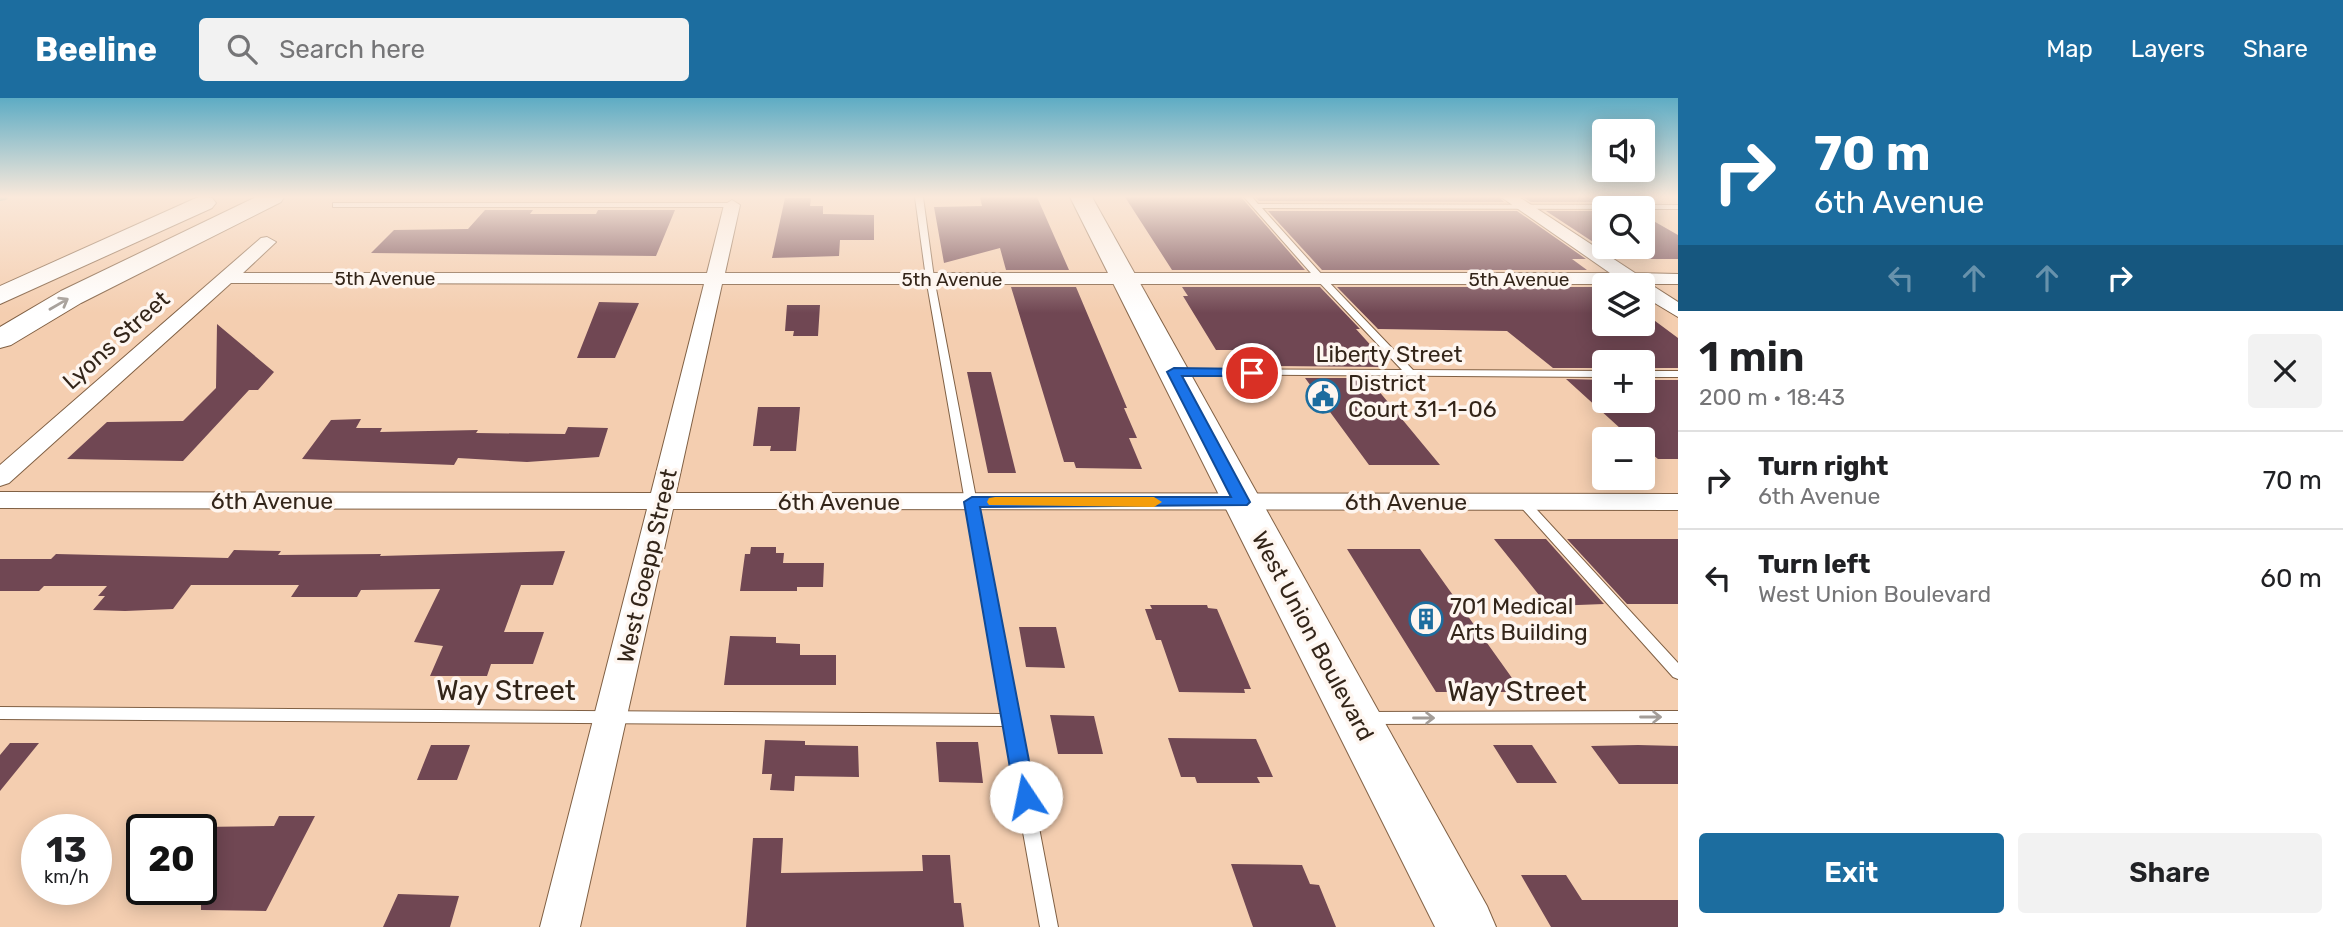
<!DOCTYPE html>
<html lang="en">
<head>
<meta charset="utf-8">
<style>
	:root { --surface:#fff; --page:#f2f2f2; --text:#202124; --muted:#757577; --line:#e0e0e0; --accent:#1c6d9f }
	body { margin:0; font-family:Rubik,sans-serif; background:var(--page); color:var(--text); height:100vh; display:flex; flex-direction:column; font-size:26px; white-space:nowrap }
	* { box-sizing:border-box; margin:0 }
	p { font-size:23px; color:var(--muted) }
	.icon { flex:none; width:38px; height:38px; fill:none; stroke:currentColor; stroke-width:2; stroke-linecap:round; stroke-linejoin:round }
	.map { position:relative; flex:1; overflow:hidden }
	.panel { display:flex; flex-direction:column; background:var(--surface); width:665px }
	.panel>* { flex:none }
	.banner { background:#1c6d9f; color:#fff; overflow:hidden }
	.buttons { position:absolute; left:1592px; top:21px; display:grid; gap:14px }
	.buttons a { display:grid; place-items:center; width:63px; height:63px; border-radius:7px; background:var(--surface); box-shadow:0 4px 18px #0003; font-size:35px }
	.speed { position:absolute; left:21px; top:716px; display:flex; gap:14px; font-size:35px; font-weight:700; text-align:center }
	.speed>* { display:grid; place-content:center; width:91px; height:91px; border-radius:50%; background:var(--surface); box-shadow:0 4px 18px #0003; line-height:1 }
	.speed small { font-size:18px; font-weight:400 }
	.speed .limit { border:4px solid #111; border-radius:10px; background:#fff; color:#111 }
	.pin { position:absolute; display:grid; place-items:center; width:60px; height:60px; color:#fff; margin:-30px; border:4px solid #fff; border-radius:50%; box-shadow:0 2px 7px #0007 }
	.me { position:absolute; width:77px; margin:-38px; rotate:349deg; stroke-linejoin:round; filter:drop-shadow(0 0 5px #0008) }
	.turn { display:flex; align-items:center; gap:24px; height:147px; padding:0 21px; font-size:32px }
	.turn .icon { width:91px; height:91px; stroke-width:2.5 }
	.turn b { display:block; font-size:49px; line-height:60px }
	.lanes { display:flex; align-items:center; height:66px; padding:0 21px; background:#0003; justify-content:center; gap:35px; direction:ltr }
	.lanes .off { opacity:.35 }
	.round { display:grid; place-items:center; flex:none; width:74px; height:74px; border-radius:7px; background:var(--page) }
	.summary { display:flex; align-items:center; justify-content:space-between; height:119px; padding:0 21px }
	h1 { font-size:42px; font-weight:600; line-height:52px }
	.cta { display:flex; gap:14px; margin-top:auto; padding:14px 21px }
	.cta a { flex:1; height:80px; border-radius:7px; background:var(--accent); color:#fff; font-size:28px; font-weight:600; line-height:80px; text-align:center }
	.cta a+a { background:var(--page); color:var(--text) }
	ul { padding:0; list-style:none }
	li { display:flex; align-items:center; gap:21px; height:98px; padding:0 21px; border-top:2px solid var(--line) }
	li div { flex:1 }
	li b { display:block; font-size:26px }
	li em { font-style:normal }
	header { display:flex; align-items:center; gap:42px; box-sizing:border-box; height:98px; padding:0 35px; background:var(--accent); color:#fff }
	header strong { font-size:33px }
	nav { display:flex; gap:38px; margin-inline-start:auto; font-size:24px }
	.search { width:490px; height:63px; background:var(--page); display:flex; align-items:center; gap:18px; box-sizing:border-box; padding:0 24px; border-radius:7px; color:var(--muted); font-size:26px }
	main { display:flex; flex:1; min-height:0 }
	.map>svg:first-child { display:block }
</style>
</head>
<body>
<header>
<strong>Beeline</strong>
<div class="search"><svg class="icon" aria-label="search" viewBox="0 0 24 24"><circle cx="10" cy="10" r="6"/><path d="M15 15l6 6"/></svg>Search here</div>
<nav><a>Map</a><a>Layers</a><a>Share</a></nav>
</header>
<main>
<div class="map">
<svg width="1678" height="829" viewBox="0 0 1678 829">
	<rect width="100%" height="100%" fill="#f4ceb0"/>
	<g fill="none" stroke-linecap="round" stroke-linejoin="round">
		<!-- stream -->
		<path stroke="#309f8e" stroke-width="6" d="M 0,100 L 5,99"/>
	</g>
	<!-- building -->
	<path fill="#704753" d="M 980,99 L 1037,99 L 1069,172 L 1006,172 L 1000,150 L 944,165 L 934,109 L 982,108 Z
		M 1125,99 L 1241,99 L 1305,172 L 1172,172 Z
		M 1255,99 L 1499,99 L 1504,104 L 1259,103 Z
		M 1523,99 L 1612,99 L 1621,104 L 1531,104 Z
		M 785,100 L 811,100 L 810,108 L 823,108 L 823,116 L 874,117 L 874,142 L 840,142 L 839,158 L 772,160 Z
		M 485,112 L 533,112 L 530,116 L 596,116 L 598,112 L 675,112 L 656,158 L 371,155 L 394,132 L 468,131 Z
		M 1268,113 L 1517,113 L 1586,161 L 1572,161 L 1587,172 L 1322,172 Z
		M 1546,113 L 1605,113 L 1605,149 L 1643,149 L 1643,117 L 1678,137 L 1678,161 L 1619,161 Z
		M 1011,189 L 1076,189 L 1127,310 L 1124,310 L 1137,340 L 1129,340 L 1142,371 L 1076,370 L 1074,364 L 1064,364 Z
		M 1182,189 L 1320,189 L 1360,231 L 1356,231 L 1375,252 L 1371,252 L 1385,269 L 1276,268 L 1265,252 L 1216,252 L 1183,198 L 1188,198 Z
		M 1337,189 L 1605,189 L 1605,226 L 1643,226 L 1643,214 L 1678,240 L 1678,270 L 1643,270 L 1643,264 L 1605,264 L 1605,270 L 1553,270 L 1507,233 L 1378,231 Z
		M 599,204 L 639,205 L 615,260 L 577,260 Z
		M 787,207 L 820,207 L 818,238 L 793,238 L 794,233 L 785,233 Z
		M 217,226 L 274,274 L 258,292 L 249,292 L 183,363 L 67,361 L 107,324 L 183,323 L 216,290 Z
		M 967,274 L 991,274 L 1016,375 L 988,375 Z
		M 1305,280 L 1368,280 L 1440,367 L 1369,367 Z
		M 1566,281 L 1605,282 L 1605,303 L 1643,303 L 1643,282 L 1678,282 L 1678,361 L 1658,361 L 1643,349 L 1643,341 L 1632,341 Z
		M 758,309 L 800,309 L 796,353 L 770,353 L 771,348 L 753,348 Z
		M 361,321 L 356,330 L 382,330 L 380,334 L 478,332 L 476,335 L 565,336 L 568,329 L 608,330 L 599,359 L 527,364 L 458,360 L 454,367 L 302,361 L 331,322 Z
		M 1494,441 L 1546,441 L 1604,506 L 1552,508 L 1543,502 Z
		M 1567,441 L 1678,441 L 1678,506 L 1627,506 Z
		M 751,449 L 776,449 L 776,455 L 784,455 L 783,465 L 824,465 L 823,489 L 797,489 L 797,493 L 740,493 L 745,456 L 750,456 Z
		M 1347,451 L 1420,451 L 1522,594 L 1436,594 Z
		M 234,452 L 281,453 L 278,457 L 381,456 L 380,458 L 565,453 L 553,487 L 521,487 L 504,534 L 544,534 L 533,566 L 491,566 L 487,578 L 430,578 L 443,548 L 414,544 L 440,491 L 361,492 L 357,499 L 291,499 L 299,487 L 191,487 L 173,511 L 125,513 L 93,512 L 105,498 L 98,498 L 107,488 L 44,488 L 39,493 L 0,493 L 0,461 L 51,461 L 56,456 L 228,460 Z
		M 1150,507 L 1207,507 L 1208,510 L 1217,511 L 1251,591 L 1244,591 L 1245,595 L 1179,594 L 1161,542 L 1156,542 L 1145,511 L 1152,511 Z
		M 1019,529 L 1056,529 L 1065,570 L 1026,569 Z
		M 730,538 L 776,539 L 776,545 L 800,546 L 800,557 L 836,557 L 836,587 L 724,587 Z
		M 1050,617 L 1094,618 L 1103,656 L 1058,656 Z
		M 1168,640 L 1256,641 L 1273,679 L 1257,679 L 1260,685 L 1197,685 L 1195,679 L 1181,679 Z
		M 765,642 L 805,643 L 805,647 L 858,648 L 859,679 L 795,678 L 794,693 L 770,692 L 772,676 L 762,676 Z
		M 936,644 L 978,644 L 983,685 L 939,684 Z
		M 10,645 L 39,645 L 0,693 L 0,657 Z
		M 431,647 L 470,647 L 457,682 L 417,682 Z
		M 1493,647 L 1532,647 L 1557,685 L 1517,685 Z
		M 1638,647 L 1678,648 L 1678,686 L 1619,686 L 1591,648 Z
		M 279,718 L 315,718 L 266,813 L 201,812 L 201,729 L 274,728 Z
		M 753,740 L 783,740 L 781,775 L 923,773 L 922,757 L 950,757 L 954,805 L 961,805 L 964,829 L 746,829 Z
		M 1231,766 L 1302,767 L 1310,786 L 1319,787 L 1336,829 L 1253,829 Z
		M 1521,777 L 1566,777 L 1582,802 L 1678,802 L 1678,829 L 1551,829 Z
		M 398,796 L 459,798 L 450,829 L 383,829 Z"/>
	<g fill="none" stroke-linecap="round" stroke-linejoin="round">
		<defs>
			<path id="lane" d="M 915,99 L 923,99 L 934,180 L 1058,829 L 1040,829 L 1004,628 L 0,621 L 0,609 L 1002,616 L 926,180 Z
				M 1244,99 L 1252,99 L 1258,106 L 1678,107 L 1678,111 L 1262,110 L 1324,179 L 1413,272 L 1605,273 L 1605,279 L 1171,276 L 1171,272 L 1175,271 L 1402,272 L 1318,183 Z
				M 333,105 L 732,105 L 736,107 L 732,109 L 333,109 Z
				M 1643,273 L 1678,273 L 1678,279 L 1643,279 Z
				M 1523,400 L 1527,401 L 1678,565 L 1678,581 L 1673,579 L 1519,407 L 1517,404 L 1519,401 Z
				M 1678,613 L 1678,625 L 1367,626 L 1362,624 L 1359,620 L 1362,616 L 1367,614 Z"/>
			<path id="street" d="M 1501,99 L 1519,99 L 1635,175 L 1678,176 L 1678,186 L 1650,186 L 1678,204 L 1678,219 L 1643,198 L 1643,187 L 1636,186 L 722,186 L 676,395 L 1678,396 L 1678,412 L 673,411 L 580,829 L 540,829 L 647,411 L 0,410 L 0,394 L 651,395 L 704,186 L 231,185 L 9,385 L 0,388 L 0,367 L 261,140 L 267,139 L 276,144 L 243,175 L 707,175 L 724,107 L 732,102 L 740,107 L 725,175 L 1610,175 Z"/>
			<path id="primary" d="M 1070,99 L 1092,99 L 1487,808 L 1496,829 L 1435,829 Z"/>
			<path id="highway" d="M 206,99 L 212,100 L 216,105 L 212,110 L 0,206 L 0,188 L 196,100 Z
				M 256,99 L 284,99 L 281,104 L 81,205 L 11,247 L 0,250 L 0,229 L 61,193 Z"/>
		</defs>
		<!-- lane casing -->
		<use href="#lane" stroke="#806044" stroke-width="2"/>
		<!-- street casing -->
		<use href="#street" stroke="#806044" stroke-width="2"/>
		<!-- primary casing -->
		<use href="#primary" stroke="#806044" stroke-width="2"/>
		<!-- highway casing -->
		<use href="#highway" stroke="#806044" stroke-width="2"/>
		<!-- lane -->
		<use href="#lane" fill="#fff" fill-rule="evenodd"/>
		<!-- street -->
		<use href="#street" fill="#fff" fill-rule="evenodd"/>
		<!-- primary -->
		<use href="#primary" fill="#fff" fill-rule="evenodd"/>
		<!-- highway -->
		<use href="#highway" fill="#fff" fill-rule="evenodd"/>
	</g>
	<!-- one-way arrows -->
	<defs><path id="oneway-shaft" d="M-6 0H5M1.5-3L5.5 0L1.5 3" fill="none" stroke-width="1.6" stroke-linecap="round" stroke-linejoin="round" transform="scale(1.75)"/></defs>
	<g stroke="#a39d98">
		<use href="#oneway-shaft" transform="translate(59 206) rotate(-30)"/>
		<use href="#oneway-shaft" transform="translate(1651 619)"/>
		<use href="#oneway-shaft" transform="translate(1424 620)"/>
	</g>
	<!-- sky -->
	<linearGradient id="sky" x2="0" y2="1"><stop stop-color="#5eacc4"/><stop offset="0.46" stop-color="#fae9db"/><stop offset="1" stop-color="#fae9db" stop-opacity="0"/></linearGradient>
	<rect width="1678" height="215" fill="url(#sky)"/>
	<!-- route -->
	<path fill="#1a73e8" stroke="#114b97" stroke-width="2" d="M 1174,270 L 1252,271 L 1259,275 L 1252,278 L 1182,278 L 1250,404 L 1247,407 L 980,409 L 1036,699 L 1033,706 L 1026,709 L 1018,706 L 1015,699 L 964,404 L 972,399 L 1231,399 L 1167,274 Z"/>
	<!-- slow -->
	<path fill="#f59e0b" d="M 995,399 L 1154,399 L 1162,404 L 1154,409 L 989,407 L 987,404 L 989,400 Z"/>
	<!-- icons -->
	<defs>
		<symbol id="civic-ring" viewBox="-11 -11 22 22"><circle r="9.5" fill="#fef6f0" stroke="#1c6d9f" stroke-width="1.5"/><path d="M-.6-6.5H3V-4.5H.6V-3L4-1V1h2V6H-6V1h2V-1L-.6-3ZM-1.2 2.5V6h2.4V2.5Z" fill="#1c6d9f"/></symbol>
		<symbol id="building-ring" viewBox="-11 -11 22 22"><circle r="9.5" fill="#fef6f0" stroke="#1c6d9f" stroke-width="1.5"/><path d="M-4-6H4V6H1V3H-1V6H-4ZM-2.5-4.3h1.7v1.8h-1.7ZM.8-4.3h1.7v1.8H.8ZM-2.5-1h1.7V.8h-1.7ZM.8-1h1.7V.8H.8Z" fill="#1c6d9f"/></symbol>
	</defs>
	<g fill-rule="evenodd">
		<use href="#civic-ring" x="1304" y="279" width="38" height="38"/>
		<use href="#building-ring" x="1407" y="502" width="38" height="38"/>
	</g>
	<g text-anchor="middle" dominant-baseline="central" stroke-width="7" stroke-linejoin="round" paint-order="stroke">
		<!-- far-street labels -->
		<g font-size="19" fill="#332519" stroke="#fef6f0">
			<text x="385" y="180">5th Avenue</text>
			<text x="952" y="181">5th Avenue</text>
			<text x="1519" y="181">5th Avenue</text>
		</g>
		<!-- street labels -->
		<g font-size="23" fill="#332519" stroke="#fef6f0">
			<text transform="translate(116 242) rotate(-42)">Lyons Street</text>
			<text x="1389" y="256">Liberty Street</text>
			<text x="272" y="403">6th Avenue</text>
			<text x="839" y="404">6th Avenue</text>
			<text x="1406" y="404">6th Avenue</text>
			<text transform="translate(647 468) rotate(-77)">West Goepp Street</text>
			<text transform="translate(1313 538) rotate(62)">West Union Boulevard</text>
		</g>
		<!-- poi labels -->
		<g font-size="23" fill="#332519" stroke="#fef6f0" text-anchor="start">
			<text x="1348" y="285">District<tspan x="1348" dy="26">Court 31-1-06</tspan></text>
			<text x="1450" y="508">701 Medical<tspan x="1450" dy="26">Arts Building</tspan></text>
		</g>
		<!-- near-street labels -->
		<g font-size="28" fill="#332519" stroke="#fef6f0">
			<text x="506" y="592">Way Street</text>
			<text x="1517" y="593">Way Street</text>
		</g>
	</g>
</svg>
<div class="buttons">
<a><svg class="icon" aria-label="sound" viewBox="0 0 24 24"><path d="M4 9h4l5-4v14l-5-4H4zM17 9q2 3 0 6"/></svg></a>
<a><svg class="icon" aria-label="search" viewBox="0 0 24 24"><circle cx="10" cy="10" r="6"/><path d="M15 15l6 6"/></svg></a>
<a><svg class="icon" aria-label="layers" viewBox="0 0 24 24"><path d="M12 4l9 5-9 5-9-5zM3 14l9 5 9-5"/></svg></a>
<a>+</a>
<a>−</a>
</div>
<div class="speed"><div>13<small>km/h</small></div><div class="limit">20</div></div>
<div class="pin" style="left:1252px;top:275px;background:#d93025"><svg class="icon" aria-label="arrive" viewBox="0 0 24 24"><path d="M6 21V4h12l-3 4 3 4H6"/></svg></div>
<svg class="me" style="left:1026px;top:699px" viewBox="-20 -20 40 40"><circle r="19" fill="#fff"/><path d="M0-13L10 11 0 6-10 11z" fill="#1a73e8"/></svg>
</div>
<section class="panel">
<div class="banner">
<div class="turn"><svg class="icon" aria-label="right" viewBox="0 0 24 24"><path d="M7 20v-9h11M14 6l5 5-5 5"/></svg><div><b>70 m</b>6th Avenue</div></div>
<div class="lanes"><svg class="icon off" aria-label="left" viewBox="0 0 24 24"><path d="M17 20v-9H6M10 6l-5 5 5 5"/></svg><svg class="icon off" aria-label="ahead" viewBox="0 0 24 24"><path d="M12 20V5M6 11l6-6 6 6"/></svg><svg class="icon off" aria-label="ahead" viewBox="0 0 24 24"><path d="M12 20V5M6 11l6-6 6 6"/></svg><svg class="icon" aria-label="right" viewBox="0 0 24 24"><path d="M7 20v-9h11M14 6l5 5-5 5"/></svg></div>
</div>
<div class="summary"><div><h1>1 min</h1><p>200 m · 18:43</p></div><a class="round"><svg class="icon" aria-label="close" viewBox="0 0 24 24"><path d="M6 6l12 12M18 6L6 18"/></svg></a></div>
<ul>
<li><svg class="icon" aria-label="right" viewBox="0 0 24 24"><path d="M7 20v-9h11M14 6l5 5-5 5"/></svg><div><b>Turn right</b><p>6th Avenue</p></div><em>70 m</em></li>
<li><svg class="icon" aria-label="left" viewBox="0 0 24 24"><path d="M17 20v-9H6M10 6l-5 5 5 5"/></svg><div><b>Turn left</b><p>West Union Boulevard</p></div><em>60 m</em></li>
</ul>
<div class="cta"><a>Exit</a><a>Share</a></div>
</section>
</main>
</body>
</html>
